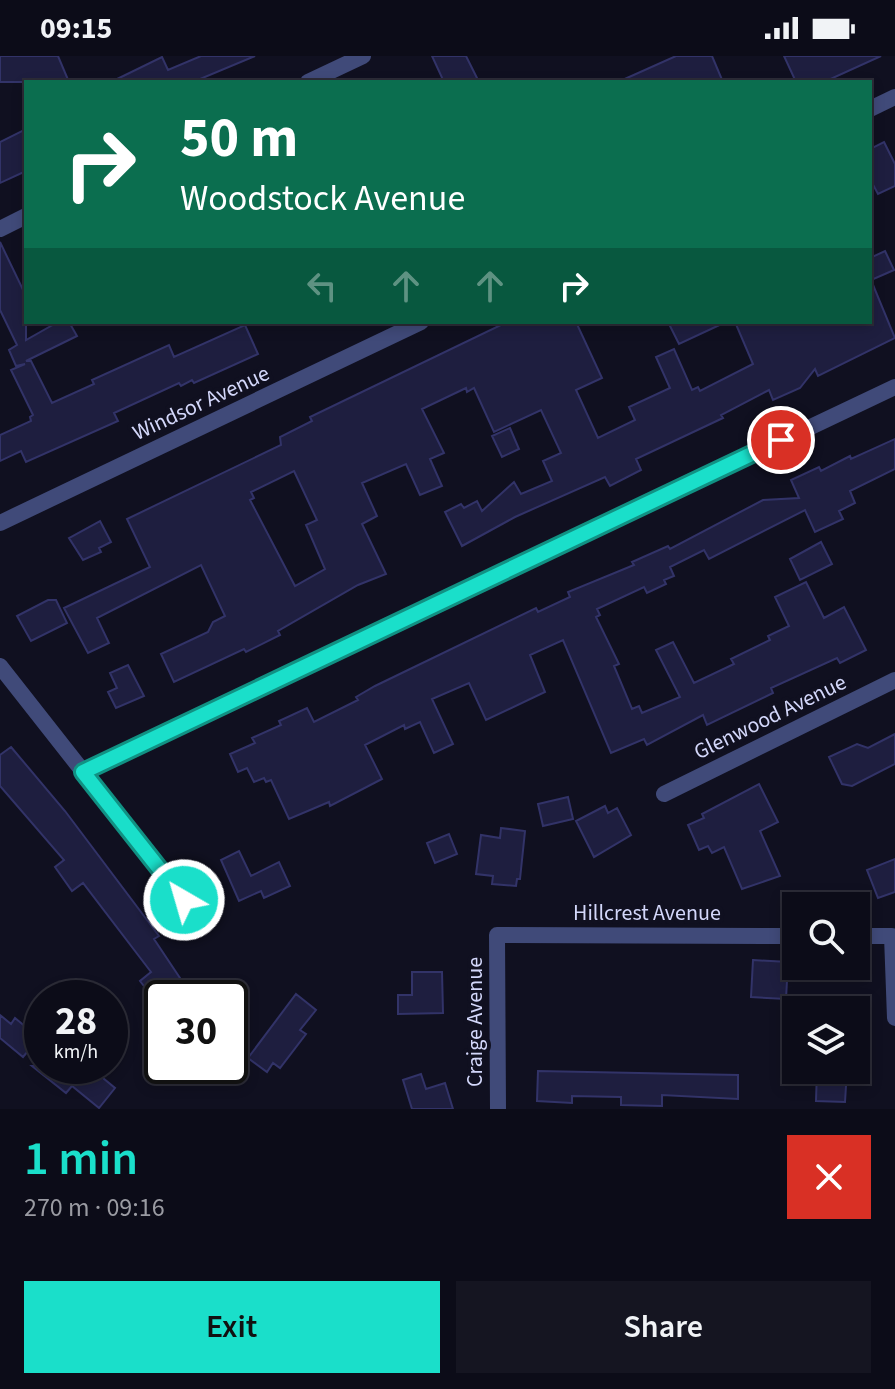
<!DOCTYPE html>
<html lang="en">
<head>
<meta charset="utf-8">
<style>
	:root { --surface:#0c0c18; --page:#151521; --text:#f1f3f6; --muted:#9a9ba2; --line:#2c2c37; --accent:#1adfca }
	body { margin:0; font-family:"Source Sans 3",sans-serif; background:var(--page); color:var(--text); height:100vh; display:flex; flex-direction:column; font-size:30px; white-space:nowrap }
	* { box-sizing:border-box; margin:0 }
	p { font-size:26px; color:var(--muted) }
	.icon { flex:none; width:44px; height:44px; fill:none; stroke:currentColor; stroke-width:2; stroke-linecap:round; stroke-linejoin:round }
	.map { position:relative; height:1053px; overflow:hidden }
	.side { display:flex; flex-direction:column; background:var(--surface); flex:1 }
	.side>* { flex:none }
	.banner { position:absolute; left:24px; top:24px; width:848px; height:244px; border-radius:0px; box-shadow:0 4px 12px #0003,0 0 0 2px var(--line); background:#0b6e4f; color:#fff; overflow:hidden }
	.controls { position:absolute; left:782px; top:836px; display:grid; gap:16px }
	.controls a { display:grid; place-items:center; width:88px; height:88px; border-radius:0px; background:var(--surface); box-shadow:0 4px 12px #0003,0 0 0 2px var(--line); font-size:40px }
	.speed { position:absolute; left:24px; top:924px; display:flex; gap:16px; font-size:40px; font-weight:700; text-align:center }
	.speed>* { display:grid; place-content:center; width:104px; height:104px; border-radius:50%; background:var(--surface); box-shadow:0 4px 12px #0003,0 0 0 2px var(--line); line-height:1 }
	.speed small { font-size:20px; font-weight:400 }
	.speed .limit { border:4px solid #111; border-radius:12px; background:#fff; color:#111 }
	.pin { position:absolute; display:grid; place-items:center; width:68px; height:68px; color:#fff; margin:-34px; border:4px solid #fff; border-radius:50%; box-shadow:0 2px 8px #0007 }
	.me { position:absolute; width:88px; margin:-44px; rotate:322deg; stroke-linejoin:round; filter:drop-shadow(0 0 6px #0008) }
	.turn { display:flex; align-items:center; gap:28px; height:168px; padding:0 24px; font-size:36px }
	.turn .icon { width:104px; height:104px; stroke-width:2.5 }
	.turn b { display:block; font-size:56px; line-height:68px }
	.lanes { display:flex; align-items:center; height:76px; padding:0 24px; background:#0003; justify-content:center; gap:40px; direction:ltr }
	.lanes .off { opacity:.35 }
	.round { display:grid; place-items:center; flex:none; width:84px; height:84px; border-radius:0px; background:var(--page) }
	.summary { display:flex; align-items:center; justify-content:space-between; height:136px; padding:0 24px }
	h1 { font-size:48px; font-weight:600; line-height:60px; color:var(--accent) }
	.action { display:flex; gap:16px; margin-top:auto; padding:16px 24px }
	.action a { flex:1; height:92px; border-radius:0px; background:var(--accent); color:#111; font-size:32px; font-weight:600; line-height:92px; text-align:center }
	.action a+a { background:var(--page); color:var(--text) }
	.status { display:flex; justify-content:space-between; align-items:center; height:56px; padding:0 40px; background:var(--surface); direction:ltr }
	.status svg { height:22px; fill:currentColor }
	.map>svg:first-child { display:block }
</style>
</head>
<body>
<div class="status"><b>09:15</b><svg viewBox="0 0 49 12"><path d="M0 12V9h3v3zM5 12V6h3v6zM10 12V3h3v9zM15 12V0h3v12zM26 1h20v11H26zM47 4h2v5h-2z"/></svg></div>
<div class="map">
<svg width="895" height="1053" viewBox="0 0 895 1053">
	<rect width="100%" height="100%" fill="#101020"/>
	<!-- building -->
	<path fill="#1e1e3f" stroke="#323368" stroke-width="2" fill-rule="evenodd" d="M 0,0 L 58,0 L 69,26 L 0,26 Z
		M 201,0 L 255,0 L 193,26 L 111,26 L 162,1 L 168,14 Z
		M 432,0 L 466,0 L 479,26 L 444,26 Z
		M 676,0 L 712,0 L 723,26 L 618,26 Z
		M 784,0 L 881,0 L 824,26 L 796,26 Z
		M 26,73 L 26,115 L 0,127 L 0,86 Z
		M 884,86 L 895,108 L 895,130 L 878,138 L 870,123 L 870,93 Z
		M 0,186 L 26,240 L 26,284 L 58,266 L 69,266 L 77,280 L 26,305 L 31,305 L 52,347 L 94,328 L 92,324 L 169,289 L 174,301 L 245,269 L 258,298 L 194,327 L 192,324 L 181,330 L 179,327 L 114,357 L 118,365 L 26,406 L 21,395 L 0,405 L 0,379 L 31,365 L 30,361 L 33,359 L 11,314 L 25,308 L 16,310 L 9,294 L 17,289 L 0,254 Z
		M 885,195 L 894,214 L 871,224 L 895,282 L 818,320 L 815,313 L 800,332 L 773,344 L 769,334 L 721,359 L 723,362 L 636,403 L 641,414 L 610,430 L 605,421 L 515,461 L 462,490 L 445,456 L 461,448 L 464,452 L 477,445 L 482,455 L 514,426 L 521,438 L 552,425 L 543,405 L 561,397 L 541,354 L 494,376 L 474,332 L 467,336 L 466,332 L 422,353 L 444,397 L 430,403 L 442,430 L 420,439 L 406,408 L 362,427 L 377,460 L 362,468 L 386,518 L 358,529 L 278,575 L 280,579 L 246,596 L 244,593 L 174,626 L 161,598 L 208,576 L 213,566 L 225,560 L 201,509 L 97,562 L 109,587 L 88,597 L 64,552 L 150,511 L 127,463 L 281,389 L 280,381 L 312,365 L 310,361 L 507,266 L 576,266 L 602,322 L 576,334 L 598,382 L 635,364 L 629,351 L 670,332 L 656,301 L 674,293 L 692,334 L 698,331 L 700,335 L 753,308 L 735,266 L 870,266 L 870,202 ZM 294,415 L 317,464 L 306,469 L 325,513 L 295,530 L 250,444 L 254,442 L 251,436 Z
		M 668,266 L 726,266 L 679,288 Z
		M 510,372 L 519,393 L 502,401 L 492,380 Z
		M 895,383 L 895,413 L 850,435 L 855,447 L 839,455 L 843,463 L 815,476 L 805,454 L 709,503 L 704,494 L 670,511 L 674,520 L 664,524 L 666,528 L 647,537 L 644,531 L 597,553 L 600,559 L 596,561 L 619,608 L 614,610 L 632,653 L 639,650 L 642,657 L 680,641 L 656,594 L 673,586 L 694,627 L 734,608 L 731,603 L 770,584 L 768,580 L 789,570 L 775,541 L 806,526 L 824,562 L 844,551 L 866,594 L 840,607 L 837,602 L 771,632 L 773,637 L 707,669 L 703,659 L 647,689 L 644,683 L 611,697 L 563,584 L 530,599 L 545,636 L 486,664 L 469,627 L 432,643 L 453,688 L 434,697 L 420,666 L 405,673 L 404,669 L 365,689 L 382,723 L 330,750 L 329,746 L 289,763 L 271,724 L 266,726 L 264,722 L 254,726 L 247,712 L 238,716 L 230,698 L 255,687 L 252,682 L 281,669 L 279,665 L 307,652 L 314,666 L 358,644 L 356,641 L 375,630 L 536,552 L 538,556 L 570,541 L 568,536 L 634,509 L 632,506 L 668,490 L 670,493 L 763,444 L 799,442 L 791,424 L 819,411 L 821,415 L 850,400 L 851,403 Z
		M 100,465 L 111,486 L 99,492 L 101,496 L 83,504 L 69,482 Z
		M 821,486 L 832,508 L 800,524 L 790,503 Z
		M 48,544 L 56,544 L 67,567 L 31,585 L 17,560 Z
		M 128,609 L 144,640 L 116,652 L 108,636 L 117,632 L 110,617 Z
		M 895,678 L 895,708 L 852,730 L 842,728 L 829,701 L 857,688 L 868,692 Z
		M 11,691 L 65,755 L 159,880 L 154,883 L 184,928 L 158,948 L 140,925 L 151,916 L 83,827 L 72,835 L 55,811 L 64,804 L 0,730 L 0,699 Z
		M 759,728 L 778,766 L 760,775 L 780,820 L 742,833 L 724,791 L 712,797 L 708,790 L 699,794 L 688,769 L 704,762 L 702,758 Z
		M 568,741 L 573,763 L 543,770 L 538,748 Z
		M 605,750 L 608,757 L 617,752 L 631,779 L 594,801 L 576,765 Z
		M 501,772 L 525,775 L 520,823 L 517,823 L 516,830 L 492,828 L 493,820 L 476,818 L 481,779 L 500,782 Z
		M 449,778 L 457,798 L 435,807 L 427,787 Z
		M 239,795 L 251,820 L 279,806 L 290,830 L 264,842 L 261,835 L 239,845 L 221,804 Z
		M 895,803 L 895,836 L 878,842 L 867,814 Z
		M 753,904 L 788,906 L 786,943 L 751,941 Z
		M 412,916 L 442,916 L 443,957 L 398,958 L 398,939 L 412,939 Z
		M 296,938 L 316,954 L 300,974 L 306,978 L 280,1012 L 273,1007 L 267,1016 L 248,1002 Z
		M 0,959 L 11,968 L 15,962 L 39,982 L 23,1001 L 0,982 Z
		M 32,1010 L 88,1010 L 84,1015 L 94,1023 L 98,1018 L 115,1032 L 99,1052 L 72,1030 L 66,1037 Z
		M 817,1014 L 847,1014 L 845,1046 L 816,1045 Z
		M 538,1015 L 738,1019 L 738,1043 L 662,1039 L 662,1050 L 621,1049 L 621,1041 L 572,1040 L 572,1047 L 537,1045 Z
		M 421,1018 L 426,1033 L 445,1027 L 453,1053 L 412,1053 L 403,1024 Z"/>
	<g fill="none" stroke-linecap="round" stroke-linejoin="round">
		<!-- minor -->
		<path stroke="#404a79" stroke-width="16" d="M 870,53 L 895,41
			M 0,467 L 421,266
			M 0,610 L 184,844
			M 83,716 L 895,331
			M 664,738 L 895,624
			M 856,880 L 892,880 L 895,962
			M 498,1053 L 497,879 L 796,880"/>
		<!-- tertiary -->
		<path stroke="#404a79" stroke-width="16" d="M 308,26 L 363,0
			M 0,173 L 26,160"/>
	</g>
	<g fill="none" stroke-linecap="round" stroke-linejoin="round">
		<defs>
			<path id="route" d="M 184,844 L 83,716 L 781,384"/>
		</defs>
		<!-- route casing -->
		<use href="#route" stroke="#119183" stroke-width="20"/>
		<!-- route -->
		<use href="#route" stroke="#1adfca" stroke-width="14"/>
	</g>
	<g text-anchor="middle" dominant-baseline="central" stroke-width="8" stroke-linejoin="round" paint-order="stroke">
		<!-- street labels -->
		<g font-size="22" fill="#d3d7fa" stroke="#101020">
			<text transform="translate(201 347) rotate(-25)">Windsor Avenue</text>
			<text transform="translate(770 661) rotate(-26)">Glenwood Avenue</text>
			<text x="647" y="857">Hillcrest Avenue</text>
			<text transform="translate(475 966) rotate(-90)">Craige Avenue</text>
		</g>
	</g>
</svg>
<div class="controls">
<a><svg class="icon" aria-label="search" viewBox="0 0 24 24"><circle cx="10" cy="10" r="6"/><path d="M15 15l6 6"/></svg></a>
<a><svg class="icon" aria-label="layers" viewBox="0 0 24 24"><path d="M12 4l9 5-9 5-9-5zM3 14l9 5 9-5"/></svg></a>
</div>
<div class="speed"><div>28<small>km/h</small></div><div class="limit">30</div></div>
<div class="pin" style="left:781px;top:384px;background:#d93025"><svg class="icon" aria-label="arrive" viewBox="0 0 24 24"><path d="M6 21V4h12l-3 4 3 4H6"/></svg></div>
<svg class="me" style="left:184px;top:844px" viewBox="-20 -20 40 40"><circle r="17" fill="#1adfca" stroke="#fff" stroke-width="3"/><path d="M0-11L8 9 0 5-8 9z" fill="#fff"/></svg>
<div class="banner">
<div class="turn"><svg class="icon" aria-label="right" viewBox="0 0 24 24"><path d="M7 20v-9h11M14 6l5 5-5 5"/></svg><div><b>50 m</b>Woodstock Avenue</div></div>
<div class="lanes"><svg class="icon off" aria-label="left" viewBox="0 0 24 24"><path d="M17 20v-9H6M10 6l-5 5 5 5"/></svg><svg class="icon off" aria-label="ahead" viewBox="0 0 24 24"><path d="M12 20V5M6 11l6-6 6 6"/></svg><svg class="icon off" aria-label="ahead" viewBox="0 0 24 24"><path d="M12 20V5M6 11l6-6 6 6"/></svg><svg class="icon" aria-label="right" viewBox="0 0 24 24"><path d="M7 20v-9h11M14 6l5 5-5 5"/></svg></div>
</div>
</div>
<section class="side">
<div class="summary"><div><h1>1 min</h1><p>270 m · 09:16</p></div><a class="round" style="background:#d93025;color:#fff"><svg class="icon" aria-label="close" viewBox="0 0 24 24"><path d="M6 6l12 12M18 6L6 18"/></svg></a></div>
<div class="action"><a>Exit</a><a>Share</a></div>
</section>
</body>
</html>
